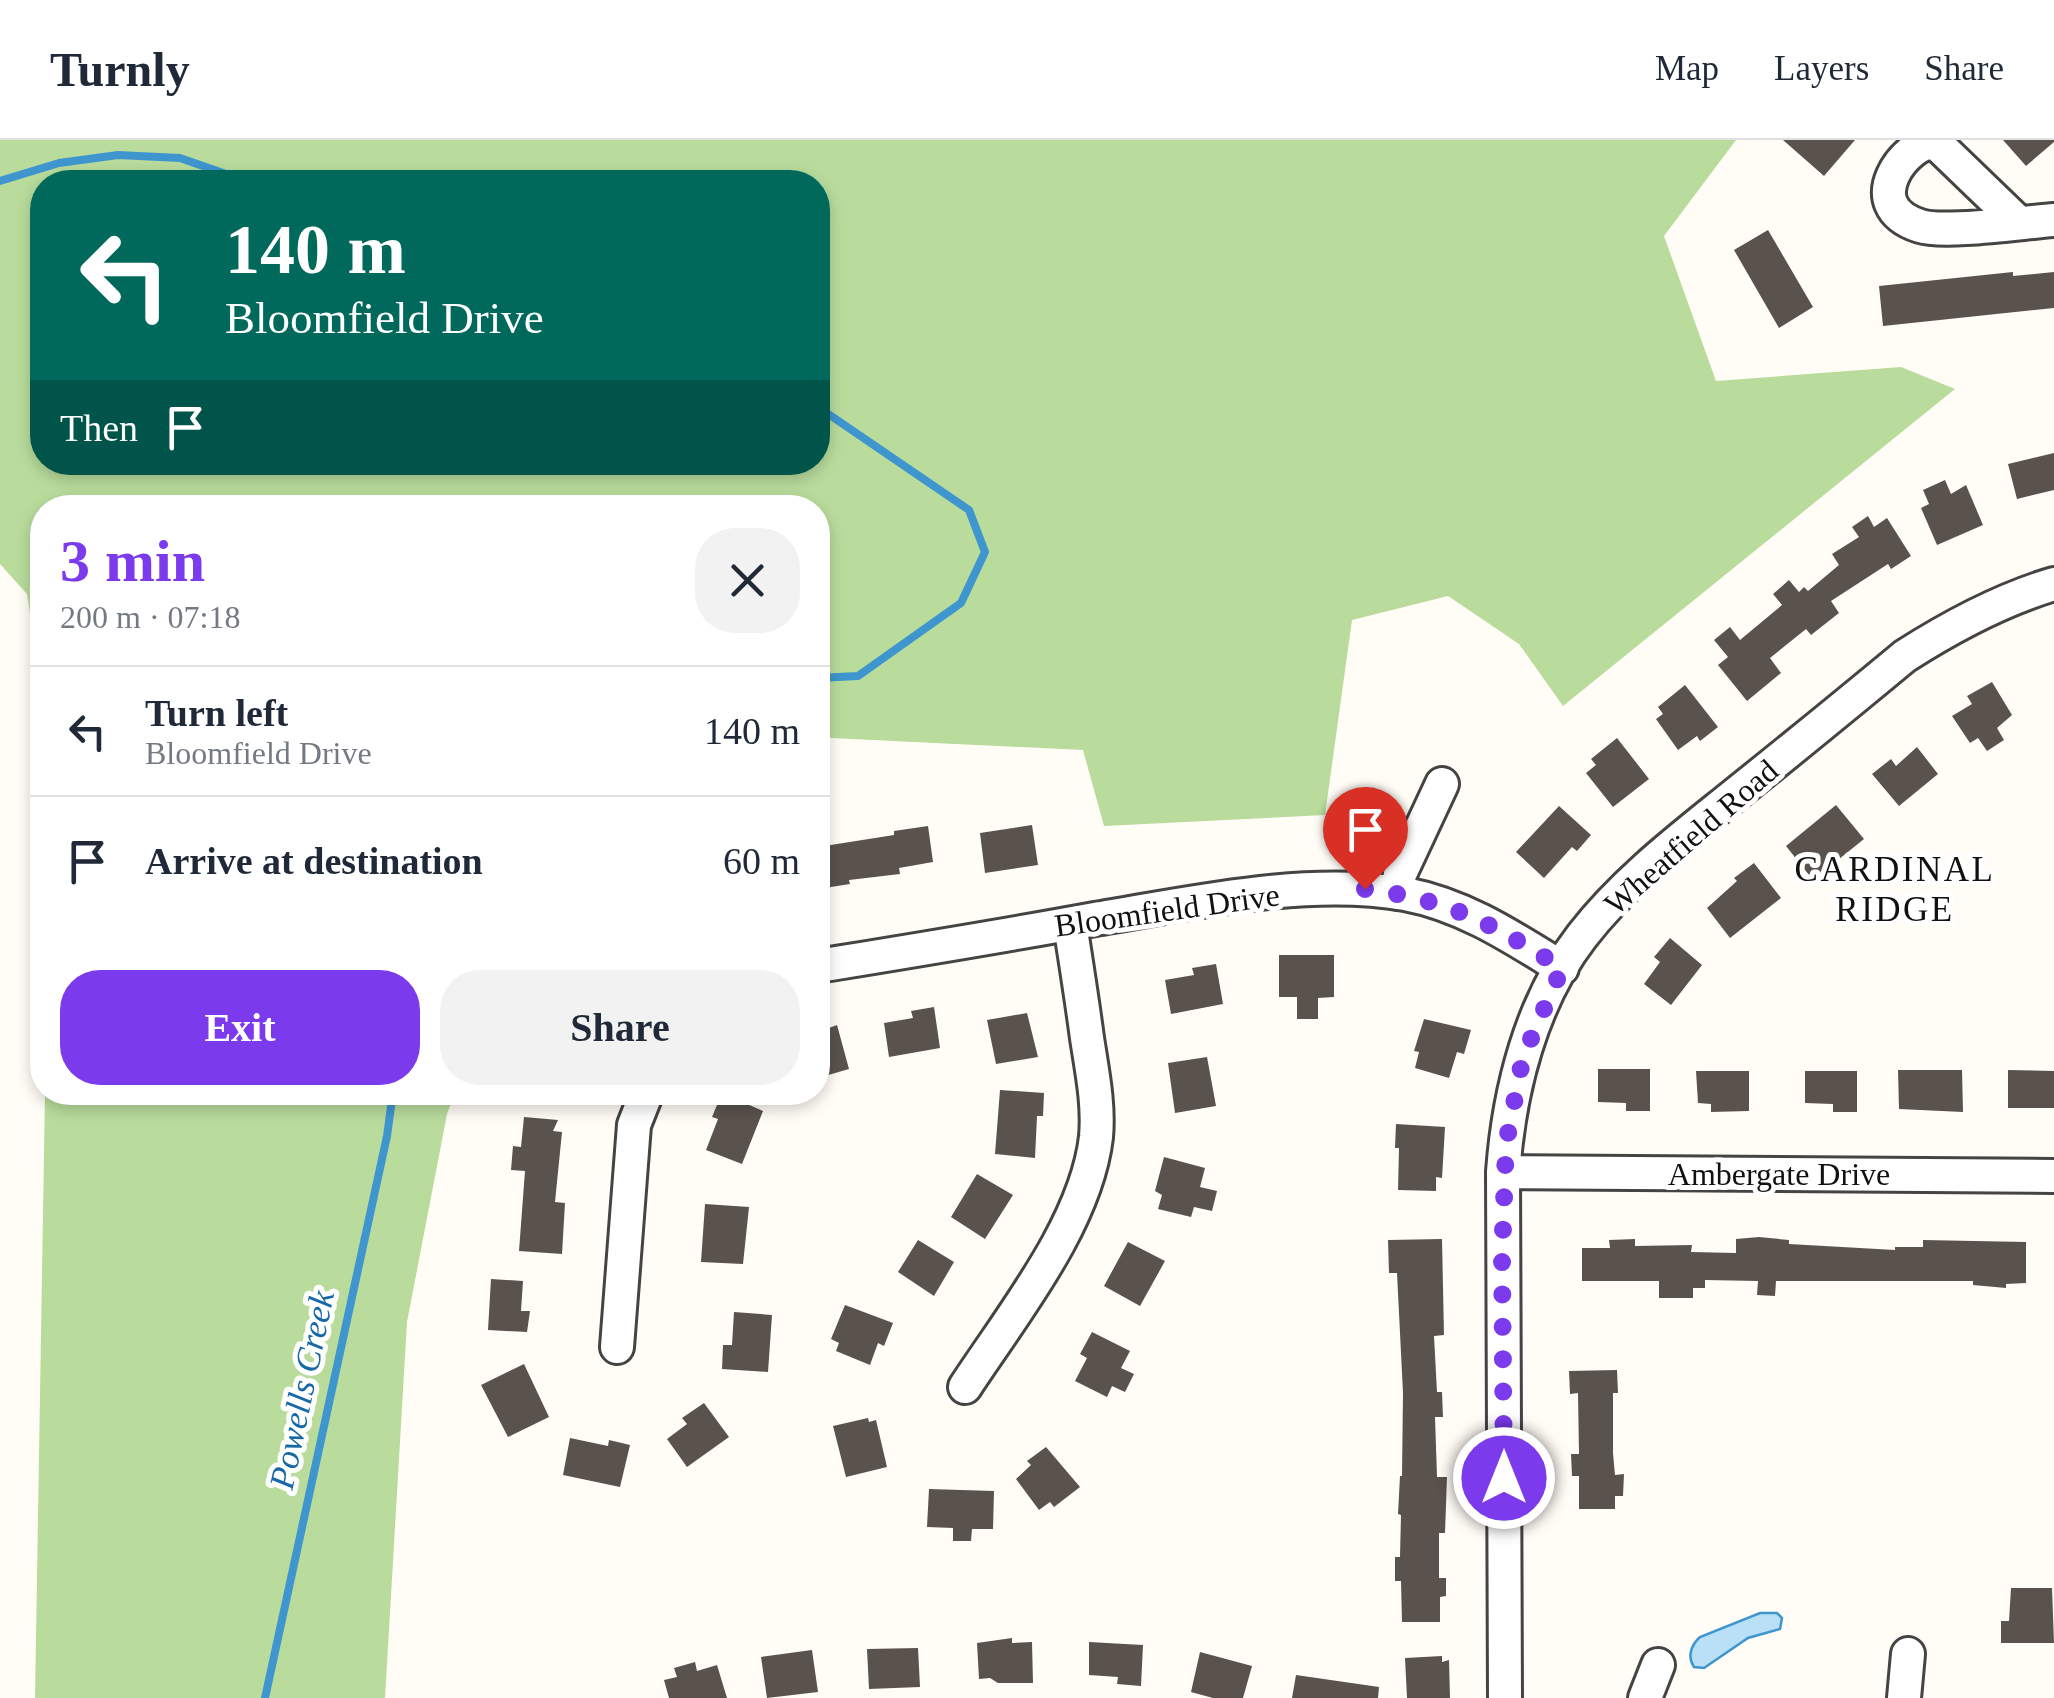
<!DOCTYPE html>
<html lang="en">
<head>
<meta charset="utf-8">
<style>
	:root { --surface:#fff; --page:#f2f2f3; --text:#1f2937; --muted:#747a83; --line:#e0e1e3; --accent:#7c3aed }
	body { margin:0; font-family:Georgia,serif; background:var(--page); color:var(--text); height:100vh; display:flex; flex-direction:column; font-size:38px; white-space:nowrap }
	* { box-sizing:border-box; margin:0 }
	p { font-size:32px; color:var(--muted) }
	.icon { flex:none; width:55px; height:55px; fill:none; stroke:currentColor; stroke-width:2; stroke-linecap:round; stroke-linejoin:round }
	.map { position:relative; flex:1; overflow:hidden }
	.details { position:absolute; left:30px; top:355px; width:800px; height:610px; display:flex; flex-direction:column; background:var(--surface); border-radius:40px; box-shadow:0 5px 15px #0003 }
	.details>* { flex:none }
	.guide { position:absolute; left:30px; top:30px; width:800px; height:305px; border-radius:40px; box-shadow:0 5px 15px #0003; background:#00695c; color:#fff; overflow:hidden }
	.pin { position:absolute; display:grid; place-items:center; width:85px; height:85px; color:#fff; margin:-102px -42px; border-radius:50% 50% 50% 0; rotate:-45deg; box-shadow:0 0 10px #0007 }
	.pin .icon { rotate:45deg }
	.me { position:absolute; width:110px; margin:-55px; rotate:0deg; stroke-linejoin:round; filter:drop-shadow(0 0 8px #0008) }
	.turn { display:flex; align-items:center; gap:35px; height:210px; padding:0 30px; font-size:45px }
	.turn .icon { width:130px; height:130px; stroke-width:2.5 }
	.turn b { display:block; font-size:70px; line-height:85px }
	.then { display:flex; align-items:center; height:95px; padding:0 30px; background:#0003; gap:20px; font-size:38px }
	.round { display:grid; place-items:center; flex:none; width:105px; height:105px; border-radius:40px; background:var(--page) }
	.overview { display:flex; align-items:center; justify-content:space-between; height:170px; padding:0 30px }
	h1 { font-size:60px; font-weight:700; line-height:75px; color:var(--accent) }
	.primary-button { display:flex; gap:20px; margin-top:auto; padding:20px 30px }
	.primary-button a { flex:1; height:115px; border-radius:40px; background:var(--accent); color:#fff; font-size:40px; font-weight:700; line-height:115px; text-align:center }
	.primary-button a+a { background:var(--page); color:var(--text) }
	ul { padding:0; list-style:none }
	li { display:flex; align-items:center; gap:30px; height:130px; padding:0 30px; border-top:2px solid var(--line) }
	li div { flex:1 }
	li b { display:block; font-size:38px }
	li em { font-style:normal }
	header { display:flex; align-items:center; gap:60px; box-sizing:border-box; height:140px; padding:0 50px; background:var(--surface); border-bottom:2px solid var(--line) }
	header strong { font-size:48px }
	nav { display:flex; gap:55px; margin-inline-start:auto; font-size:35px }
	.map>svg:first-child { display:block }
</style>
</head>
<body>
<header>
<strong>Turnly</strong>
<nav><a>Map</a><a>Layers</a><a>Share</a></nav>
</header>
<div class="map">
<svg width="2054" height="1558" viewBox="0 0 2054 1558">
	<rect width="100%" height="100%" fill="#fffdf5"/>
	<!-- forest -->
	<path fill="#b9dc9c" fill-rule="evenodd" d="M 0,0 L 1736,0 L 1664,96 L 1716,241 L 1901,227 L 1955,249 L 1563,566 L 1519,504 L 1448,456 L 1352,480 L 1325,675 L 1104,686 L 1083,610 L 831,598 L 818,600 L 818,368 L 42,368 L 42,550 L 27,454 L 0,424 ZM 42,42 L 818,42 L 818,322 L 42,322 Z
		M 45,953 L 455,953 L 447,974 L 407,1182 L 385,1558 L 35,1558 Z"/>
	<!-- water -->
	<path fill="#b9e0f7" stroke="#3f96cf" stroke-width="2.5" d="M 1760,1473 L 1777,1473 L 1782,1478 L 1780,1489 L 1748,1498 L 1704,1528 L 1694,1527 C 1687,1517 1691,1505 1700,1497 Z"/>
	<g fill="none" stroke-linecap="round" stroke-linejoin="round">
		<!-- stream -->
		<path stroke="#3f96cf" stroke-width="8" d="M 0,41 L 59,23 L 118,15 L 180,18 L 226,34 L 354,42 L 415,34 L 458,42
			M 818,267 L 969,370 L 985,412 L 961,463 L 858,536 L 818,538
			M 265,1558 L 387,996 L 393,952"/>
	</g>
	<!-- building -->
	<path fill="#5a524d" d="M 1783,0 L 1855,0 L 1824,36 Z
		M 2003,0 L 2054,0 L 2054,2 L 2026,26 Z
		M 1768,90 L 1813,167 L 1779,188 L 1734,110 Z
		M 2013,132 L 2013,136 L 2054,132 L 2054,168 L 1883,186 L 1879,146 Z
		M 2054,313 L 2054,350 L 2017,359 L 2008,324 Z
		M 1945,340 L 1951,354 L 1966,345 L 1983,385 L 1937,405 L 1921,368 L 1929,364 L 1923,350 Z
		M 1868,376 L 1874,387 L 1887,378 L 1911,416 L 1891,429 L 1888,424 L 1831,461 L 1839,473 L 1811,495 L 1806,489 L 1770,518 L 1781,533 L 1747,561 L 1718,525 L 1728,517 L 1714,500 L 1730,487 L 1740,500 L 1782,465 L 1773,454 L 1789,440 L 1799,452 L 1804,447 L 1808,451 L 1839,425 L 1832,414 L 1859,397 L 1852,387 Z
		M 1992,542 L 2012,575 L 1997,588 L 2004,600 L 1987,611 L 1978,598 L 1970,603 L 1952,576 L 1972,564 L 1967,556 Z
		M 1685,545 L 1718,587 L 1700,601 L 1697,596 L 1678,610 L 1656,579 L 1663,574 L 1658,567 Z
		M 1617,598 L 1649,639 L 1613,667 L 1586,633 L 1596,625 L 1591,619 Z
		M 1917,607 L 1938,634 L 1899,666 L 1872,634 L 1891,619 L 1896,626 Z
		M 1836,665 L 1864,699 L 1813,740 L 1786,706 Z
		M 1559,666 L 1591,695 L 1577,711 L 1572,707 L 1544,738 L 1516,712 Z
		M 1032,685 L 1038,725 L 985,733 L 980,693 Z
		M 928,686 L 933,722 L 899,728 L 900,734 L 849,740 L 850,744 L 818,749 L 818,707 L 894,695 L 894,691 Z
		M 1754,723 L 1781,758 L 1730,798 L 1707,768 L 1737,741 L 1734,738 Z
		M 1670,798 L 1702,825 L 1671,865 L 1644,844 L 1660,822 L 1654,817 Z
		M 1279,815 L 1334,815 L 1334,857 L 1318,858 L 1318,879 L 1297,879 L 1297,857 L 1279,857 Z
		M 1216,824 L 1223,864 L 1171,874 L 1165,840 L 1194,835 L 1192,828 Z
		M 934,867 L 940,908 L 889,917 L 884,883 L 913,878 L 911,871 Z
		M 1027,873 L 1038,917 L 996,924 L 987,880 Z
		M 1424,879 L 1471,890 L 1464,914 L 1457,912 L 1449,938 L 1415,928 L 1419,912 L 1414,911 Z
		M 837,885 L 849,929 L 818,938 L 818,892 Z
		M 1207,917 L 1216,966 L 1175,973 L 1168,923 Z
		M 1598,929 L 1650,929 L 1650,971 L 1626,971 L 1626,963 L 1598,962 Z
		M 1898,930 L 1962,930 L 1963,972 L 1899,969 Z
		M 2008,930 L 2054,931 L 2054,968 L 2008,968 Z
		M 1696,931 L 1749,931 L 1749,971 L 1711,972 L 1711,964 L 1698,963 Z
		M 1805,931 L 1857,931 L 1857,972 L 1833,972 L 1833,964 L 1805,963 Z
		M 1000,950 L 1044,953 L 1043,976 L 1037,976 L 1035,1018 L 995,1014 Z
		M 722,953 L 763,971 L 742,1024 L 706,1010 L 718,979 L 712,977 Z
		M 524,977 L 558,980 L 553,991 L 562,992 L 555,1062 L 565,1063 L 562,1114 L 519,1111 L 525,1031 L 511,1030 L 513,1006 L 521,1007 Z
		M 1396,984 L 1445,987 L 1442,1038 L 1436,1037 L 1436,1051 L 1398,1050 L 1399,1008 L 1395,1008 Z
		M 1164,1017 L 1205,1028 L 1200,1047 L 1217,1051 L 1212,1071 L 1194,1067 L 1191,1077 L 1158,1069 L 1162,1055 L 1155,1051 Z
		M 977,1034 L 1013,1055 L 985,1099 L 951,1077 Z
		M 705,1064 L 749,1067 L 743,1124 L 701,1122 Z
		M 1759,1097 L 1789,1100 L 1789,1104 L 1895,1110 L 1895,1107 L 1923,1107 L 1923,1100 L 2026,1102 L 2026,1143 L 2006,1144 L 2006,1148 L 1973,1145 L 1973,1141 L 1776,1141 L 1775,1156 L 1757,1155 L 1758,1141 L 1705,1140 L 1705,1148 L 1693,1148 L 1693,1158 L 1659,1158 L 1659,1141 L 1582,1141 L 1582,1108 L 1610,1108 L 1609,1100 L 1635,1099 L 1635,1106 L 1692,1105 L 1691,1112 L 1736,1113 L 1736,1099 Z
		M 1442,1099 L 1444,1195 L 1434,1196 L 1437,1252 L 1442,1252 L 1443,1277 L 1435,1277 L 1437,1337 L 1447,1337 L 1445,1393 L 1439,1393 L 1439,1438 L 1446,1438 L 1446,1456 L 1440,1457 L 1440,1482 L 1402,1482 L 1401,1441 L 1395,1441 L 1395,1417 L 1400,1417 L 1401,1375 L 1398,1374 L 1400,1336 L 1402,1336 L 1403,1253 L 1397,1133 L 1389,1133 L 1388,1100 Z
		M 918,1100 L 954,1122 L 934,1156 L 898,1132 Z
		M 1128,1102 L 1165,1121 L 1140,1166 L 1104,1146 Z
		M 491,1139 L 523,1141 L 521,1171 L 530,1171 L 527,1192 L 488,1190 Z
		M 845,1165 L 893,1183 L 884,1206 L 878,1203 L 870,1225 L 836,1211 L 839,1203 L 831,1199 Z
		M 734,1172 L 772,1175 L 768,1232 L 722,1229 L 723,1205 L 732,1205 Z
		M 1092,1192 L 1130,1211 L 1121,1228 L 1134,1234 L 1125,1252 L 1112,1246 L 1107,1257 L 1075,1241 L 1087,1218 L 1080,1214 Z
		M 524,1224 L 549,1277 L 508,1297 L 481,1245 Z
		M 1617,1230 L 1618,1253 L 1613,1253 L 1613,1313 L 1615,1335 L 1624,1334 L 1623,1356 L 1615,1356 L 1615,1369 L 1579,1369 L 1579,1336 L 1572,1336 L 1571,1314 L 1579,1314 L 1578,1253 L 1570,1254 L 1569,1231 Z
		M 704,1263 L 729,1297 L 687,1327 L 667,1299 L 687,1284 L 682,1278 Z
		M 868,1278 L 869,1282 L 876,1280 L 887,1327 L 846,1337 L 833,1286 Z
		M 570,1298 L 608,1306 L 609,1300 L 630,1305 L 620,1347 L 563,1335 Z
		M 1046,1307 L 1080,1347 L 1054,1367 L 1050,1362 L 1039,1370 L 1016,1339 L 1031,1325 L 1027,1321 Z
		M 929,1349 L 994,1351 L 993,1389 L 972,1389 L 971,1401 L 953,1401 L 953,1388 L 927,1387 Z
		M 2011,1448 L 2052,1448 L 2054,1503 L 2001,1503 L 2001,1481 L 2009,1481 Z
		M 1012,1498 L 1012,1503 L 1032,1502 L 1033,1543 L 998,1543 L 990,1538 L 979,1539 L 977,1503 Z
		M 1089,1502 L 1143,1505 L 1141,1546 L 1117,1544 L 1118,1537 L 1089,1535 Z
		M 918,1508 L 920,1547 L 869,1549 L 867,1509 Z
		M 812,1510 L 818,1552 L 767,1558 L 761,1517 Z
		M 1200,1512 L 1252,1526 L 1243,1558 L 1213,1558 L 1191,1552 Z
		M 1442,1516 L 1442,1522 L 1449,1520 L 1450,1558 L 1407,1558 L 1405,1518 Z
		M 695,1522 L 697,1531 L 717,1525 L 727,1558 L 669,1558 L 664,1540 L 677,1537 L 674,1528 Z
		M 1296,1535 L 1379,1547 L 1378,1558 L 1292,1558 Z"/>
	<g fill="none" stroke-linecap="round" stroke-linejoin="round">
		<defs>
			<path id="minor" d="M 2019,83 L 1935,2 C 1908,0 1855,65 1920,86 C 1944,94 2025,82 2054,80
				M 1397,753 L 1400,734 L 1442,644
				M 818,826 C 910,811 1003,796 1095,779 C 1192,763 1307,737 1405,754 C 1464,765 1512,797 1562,828
				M 1503,1032 L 2054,1036
				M 617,1207 L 634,985 L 647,952
				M 965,1247 C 1012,1175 1086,1084 1096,997 C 1099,964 1092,931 1087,898 C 1082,860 1076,822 1070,784
				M 1505,1558 L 1503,1032 C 1509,950 1531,862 1582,796 C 1622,744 1676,702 1727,661 C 1787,613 1846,565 1905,516 C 1952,486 2000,460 2054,444
				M 1645,1558 L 1658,1525
				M 1904,1558 L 1908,1514"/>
		</defs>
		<!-- minor casing -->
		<use href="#minor" stroke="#444" stroke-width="38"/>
		<!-- minor -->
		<use href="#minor" stroke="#fff" stroke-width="32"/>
	</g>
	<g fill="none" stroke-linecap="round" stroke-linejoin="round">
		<!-- route -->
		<path stroke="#7c3aed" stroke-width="18" stroke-dasharray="0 32.4" d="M 1365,749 C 1451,760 1490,783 1562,828 L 1523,917 L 1506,1004 L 1502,1118 L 1504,1338"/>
	</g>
	<g text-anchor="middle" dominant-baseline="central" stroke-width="10" stroke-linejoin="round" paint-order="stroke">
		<!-- street labels -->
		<g font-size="32" fill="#111" stroke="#fff">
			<text transform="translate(1691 697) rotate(-41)">Wheatfield Road</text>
			<text transform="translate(1167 770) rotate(-8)">Bloomfield Drive</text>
			<text x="1779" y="1034">Ambergate Drive</text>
		</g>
		<!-- neighbourhood labels -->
		<g font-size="35" letter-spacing="2.5" fill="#111" stroke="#fff">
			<text x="1895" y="729">CARDINAL<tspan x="1895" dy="40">RIDGE</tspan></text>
		</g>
		<!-- water labels -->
		<g font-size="35" font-style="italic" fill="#1768a6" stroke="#fff">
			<text transform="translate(302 1250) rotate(-78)">Powells Creek</text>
		</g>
	</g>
</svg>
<div class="pin" style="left:1365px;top:749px;background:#d93025"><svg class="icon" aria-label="arrive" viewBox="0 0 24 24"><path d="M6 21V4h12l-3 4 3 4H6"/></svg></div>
<svg class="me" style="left:1504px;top:1338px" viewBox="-20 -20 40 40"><circle r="17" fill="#7c3aed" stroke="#fff" stroke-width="3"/><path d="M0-11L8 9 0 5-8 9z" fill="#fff"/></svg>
<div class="guide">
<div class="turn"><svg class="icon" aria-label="left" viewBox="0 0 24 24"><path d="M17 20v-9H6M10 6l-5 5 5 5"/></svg><div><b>140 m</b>Bloomfield Drive</div></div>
<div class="then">Then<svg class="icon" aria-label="arrive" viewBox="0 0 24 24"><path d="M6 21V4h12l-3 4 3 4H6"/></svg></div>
</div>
<section class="details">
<div class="overview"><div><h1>3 min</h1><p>200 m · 07:18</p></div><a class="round"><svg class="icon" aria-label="close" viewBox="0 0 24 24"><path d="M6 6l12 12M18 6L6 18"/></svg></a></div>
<ul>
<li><svg class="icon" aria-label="left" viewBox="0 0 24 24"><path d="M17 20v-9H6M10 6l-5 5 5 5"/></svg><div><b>Turn left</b><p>Bloomfield Drive</p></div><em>140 m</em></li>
<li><svg class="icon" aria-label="arrive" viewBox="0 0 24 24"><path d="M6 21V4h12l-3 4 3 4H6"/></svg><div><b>Arrive at destination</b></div><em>60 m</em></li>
</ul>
<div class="primary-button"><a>Exit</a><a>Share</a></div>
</section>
</div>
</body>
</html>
